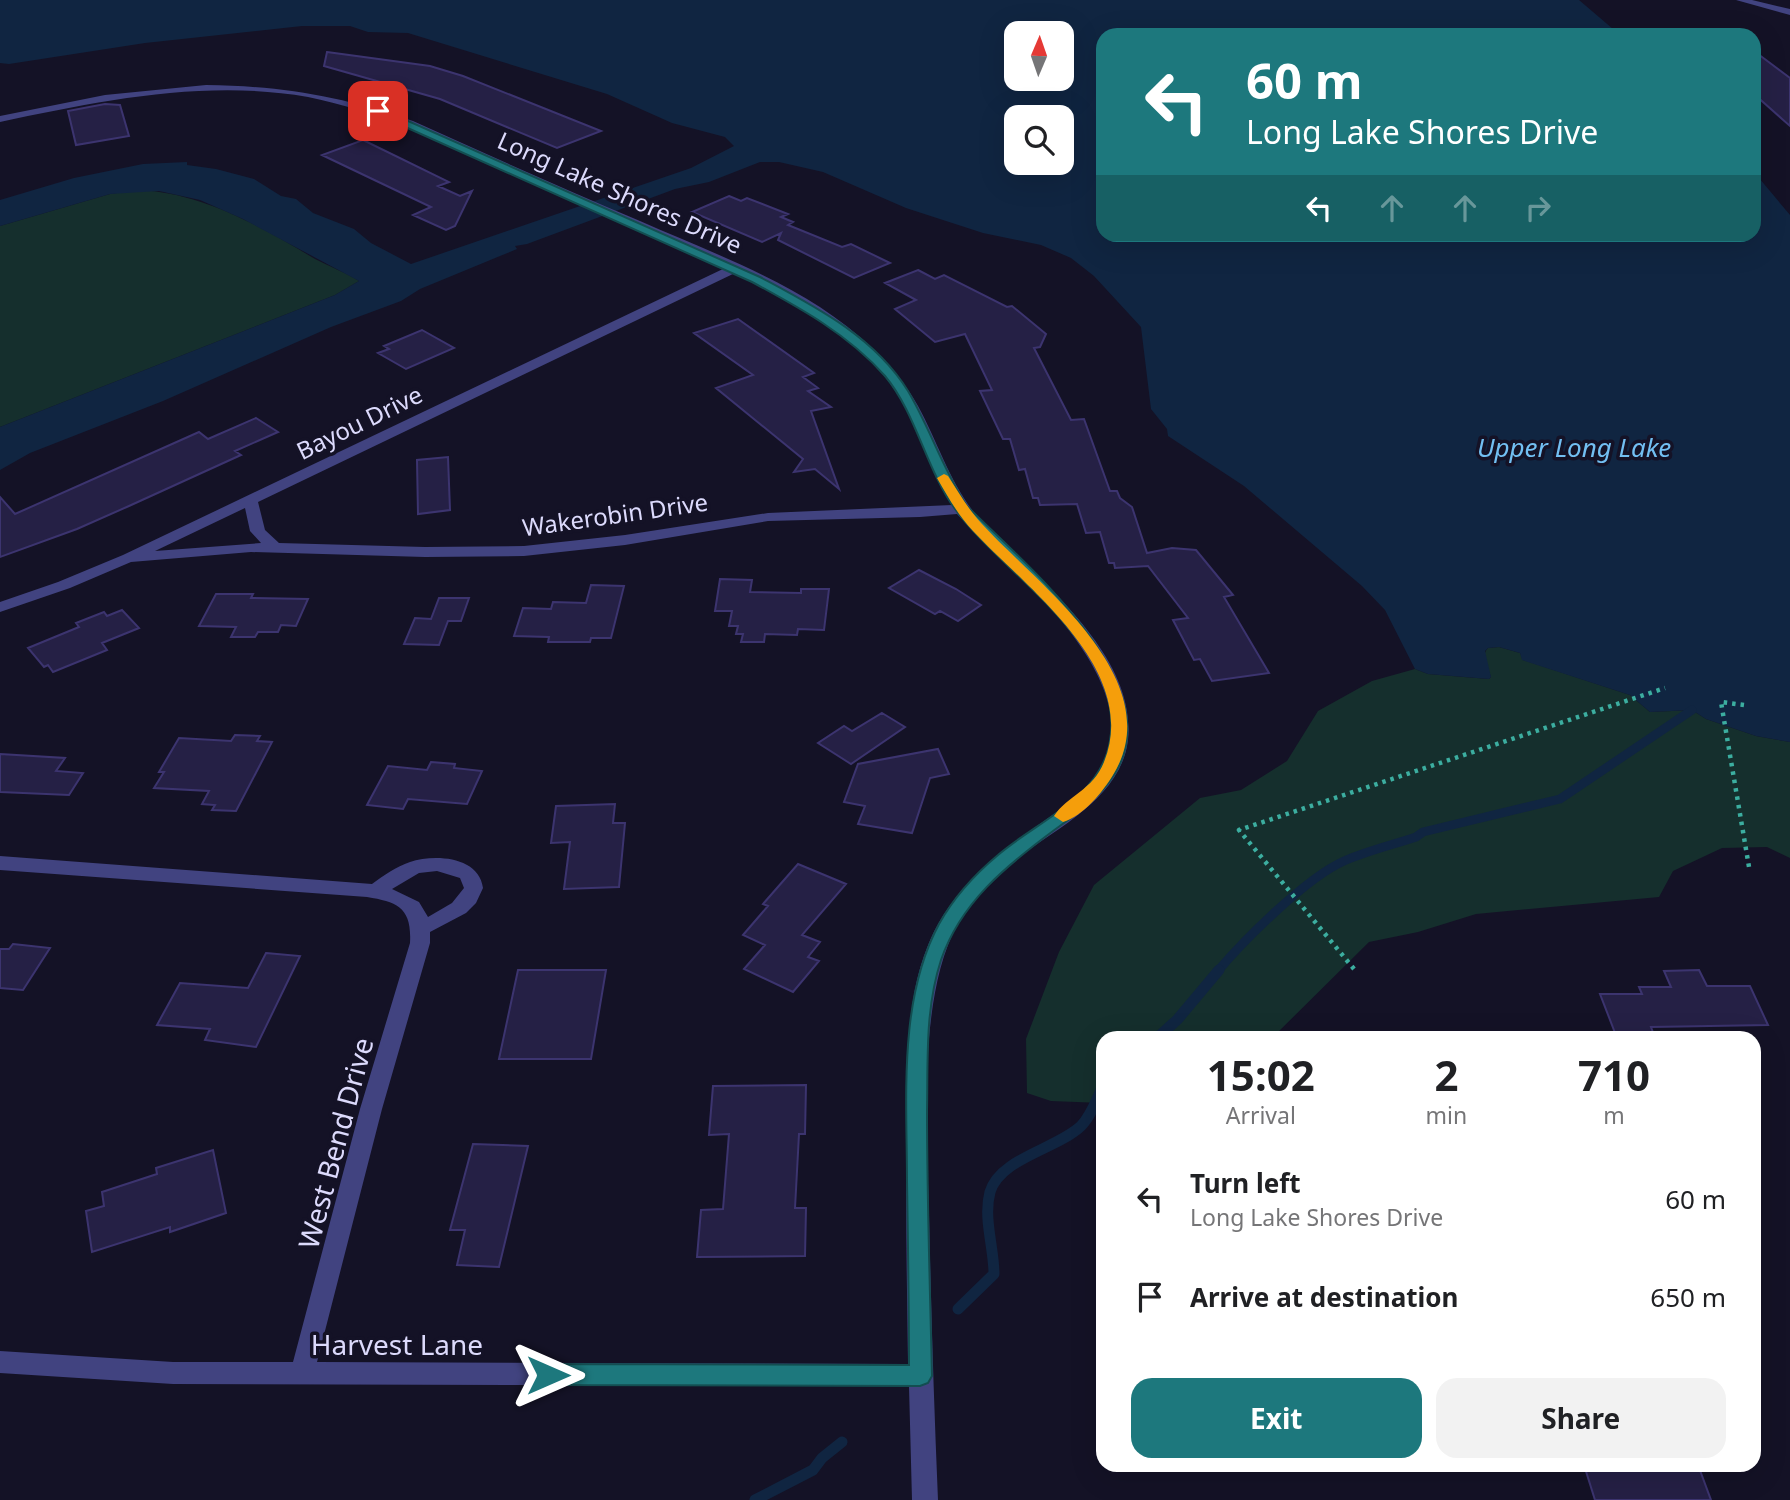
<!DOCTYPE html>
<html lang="en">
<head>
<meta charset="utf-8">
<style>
	:root { --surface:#fff; --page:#f2f2f2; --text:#202124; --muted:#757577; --accent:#1d787d }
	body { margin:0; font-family:"Noto Sans",sans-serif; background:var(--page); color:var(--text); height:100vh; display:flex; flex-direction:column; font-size:26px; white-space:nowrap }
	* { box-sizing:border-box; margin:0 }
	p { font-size:23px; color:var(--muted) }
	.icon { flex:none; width:38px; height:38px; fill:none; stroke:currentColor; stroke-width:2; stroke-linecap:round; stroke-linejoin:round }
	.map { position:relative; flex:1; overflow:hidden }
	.side { position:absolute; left:1096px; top:1031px; width:665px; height:441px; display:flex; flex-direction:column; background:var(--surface); border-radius:21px; box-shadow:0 7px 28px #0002 }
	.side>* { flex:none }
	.top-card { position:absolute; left:1096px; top:28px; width:665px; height:214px; border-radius:21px; box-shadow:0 7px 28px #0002; background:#1d787d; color:#fff; overflow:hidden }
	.needle { width:46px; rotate:2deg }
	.controls { position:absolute; left:1004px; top:21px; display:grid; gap:14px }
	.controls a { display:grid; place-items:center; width:70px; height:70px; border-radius:14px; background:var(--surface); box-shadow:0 7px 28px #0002; font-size:35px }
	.pin { position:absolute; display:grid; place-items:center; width:60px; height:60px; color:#fff; margin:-30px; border-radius:14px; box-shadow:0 4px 10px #0006 }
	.me { position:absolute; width:77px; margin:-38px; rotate:90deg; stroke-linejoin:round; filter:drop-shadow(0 0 5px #0008) }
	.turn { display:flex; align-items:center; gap:24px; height:147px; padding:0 35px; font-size:32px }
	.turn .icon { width:91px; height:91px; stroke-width:2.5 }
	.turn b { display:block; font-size:49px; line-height:60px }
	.lanes { display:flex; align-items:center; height:66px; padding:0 35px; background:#0003; justify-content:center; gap:35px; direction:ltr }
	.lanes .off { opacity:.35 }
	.eta { display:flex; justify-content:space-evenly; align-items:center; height:119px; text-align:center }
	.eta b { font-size:42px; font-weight:700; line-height:49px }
	.primary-button { display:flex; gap:14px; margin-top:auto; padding:14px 35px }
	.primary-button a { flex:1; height:80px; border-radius:21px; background:var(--accent); color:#fff; font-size:28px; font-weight:700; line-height:80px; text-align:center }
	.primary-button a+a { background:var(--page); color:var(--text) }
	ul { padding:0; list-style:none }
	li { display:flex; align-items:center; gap:21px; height:98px; padding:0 35px }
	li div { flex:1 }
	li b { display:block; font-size:26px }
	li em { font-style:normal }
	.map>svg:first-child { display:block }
</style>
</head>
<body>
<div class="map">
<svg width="1790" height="1500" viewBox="0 0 1790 1500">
	<rect width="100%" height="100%" fill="#141226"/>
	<!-- green -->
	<path fill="#152f2d" d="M 139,190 C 204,193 261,227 315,259 C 330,267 345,272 359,281 L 335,295 L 0,427 L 0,226 L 110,194 Z
		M 1499,647 L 1520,653 L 1523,660 L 1630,695 L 1650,712 L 1692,710 L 1706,719 L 1756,736 L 1790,742 L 1790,858 L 1767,847 L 1722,848 L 1673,871 L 1659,897 L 1476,914 L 1418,932 L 1369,942 L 1272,1038 L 1102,1038 L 1102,1103 L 1051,1101 L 1027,1093 L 1026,1039 L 1059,952 L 1094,885 L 1200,798 L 1241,790 L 1287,761 L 1318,711 L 1372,681 L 1415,669 L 1428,674 L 1489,679 L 1491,677 C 1488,668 1480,656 1488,648 Z"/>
	<!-- water -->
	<path fill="#102541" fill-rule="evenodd" d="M 0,0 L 1579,0 L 1620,35 L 1102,35 L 1102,234 L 1754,234 L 1754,172 L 1790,215 L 1790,742 L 1756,736 L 1706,719 L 1692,710 L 1650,712 L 1630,695 L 1522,660 L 1520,653 L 1499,647 L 1488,648 L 1485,651 L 1491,677 L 1489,679 L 1428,674 L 1415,669 L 1385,610 L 1362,586 L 1244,486 L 1168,436 L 1167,429 L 1151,409 L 1141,327 L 1094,276 L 1071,258 L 1041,245 L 983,233 L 906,208 L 823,172 L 779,162 L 760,162 L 709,182 L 675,189 L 527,244 L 515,246 L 517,249 L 420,289 L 401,301 L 331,327 L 163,401 L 30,453 L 0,470 L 0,427 L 335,295 L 359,281 L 243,219 L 200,200 L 159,191 L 110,194 L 0,226 L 0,200 L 74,178 L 143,164 L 187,162 L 187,165 L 216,169 L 254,179 L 281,196 L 296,199 L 313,213 L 354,229 L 371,243 L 411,264 L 691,168 L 734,146 L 725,137 L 672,123 L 607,94 L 408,33 L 368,32 L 350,26 L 302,26 L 145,43 L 9,64 L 0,63 ZM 1017,33 L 1062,33 L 1062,79 L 1017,79 ZM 1017,117 L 1062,117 L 1062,163 L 1017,163 Z"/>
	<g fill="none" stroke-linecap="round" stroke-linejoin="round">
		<!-- stream-far1 -->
		<path stroke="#102541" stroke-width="9" d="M 1217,972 C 1244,940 1306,878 1344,861 C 1367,851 1392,845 1416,837 L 1423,832 L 1560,799 L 1692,710"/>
		<!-- stream -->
		<path stroke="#102541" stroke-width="11" d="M 1157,1038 L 1177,1020 L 1219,970
			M 958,1309 L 994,1274 C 994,1248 983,1218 990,1192 C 1000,1158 1057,1149 1081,1126 C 1091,1116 1096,1101 1102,1088
			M 755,1500 L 813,1470 L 822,1458 L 842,1442"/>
	</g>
	<!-- building -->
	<path fill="#252045" stroke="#3c346f" stroke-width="2" d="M 1754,51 L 1790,78 L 1790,126 L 1754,94 Z
		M 327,52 L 430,66 L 463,76 L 601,131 L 557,148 L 440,99 L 324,66 Z
		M 105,104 L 120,105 L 129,136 L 76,145 L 68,111 Z
		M 363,140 L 449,182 L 438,186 L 460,196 L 472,191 L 455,226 L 446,230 L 413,215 L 431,207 L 322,155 Z
		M 729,196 L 741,201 L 747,198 L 788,214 L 781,217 L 793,222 L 788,225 L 842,247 L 851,244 L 890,263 L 854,278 L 778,240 L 781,233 L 762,242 L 692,212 Z
		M 918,270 L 935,279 L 944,275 L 1007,307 L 1012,306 L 1046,334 L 1040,347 L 1034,348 L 1071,420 L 1084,419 L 1110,491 L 1117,491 L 1120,498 L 1132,507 L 1147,553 L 1172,548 L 1196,550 L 1233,595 L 1224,597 L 1269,673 L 1212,681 L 1200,659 L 1194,660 L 1173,620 L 1188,618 L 1148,566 L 1115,568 L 1114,563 L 1109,563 L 1100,532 L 1086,533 L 1077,504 L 1040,505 L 1038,498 L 1033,498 L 1025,469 L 1019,470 L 1010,439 L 1003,439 L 980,391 L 992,390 L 965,334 L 935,342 L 895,309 L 916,300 L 885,283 Z
		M 738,319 L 814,373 L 803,377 L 818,388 L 808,391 L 831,407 L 811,411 L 839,489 L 815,469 L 794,472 L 803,459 L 716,388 L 753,375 L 694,333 Z
		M 422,330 L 454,348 L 406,369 L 378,353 L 389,349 L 384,346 Z
		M 256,418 L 278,432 L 235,451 L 241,455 L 129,506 L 77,529 L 0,557 L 0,497 L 15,514 L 199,432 L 208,439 Z
		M 448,457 L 450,510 L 418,514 L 417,460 Z
		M 919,570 L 956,589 L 981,605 L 958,621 L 940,611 L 935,614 L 889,588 Z
		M 720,579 L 752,580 L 750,592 L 801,593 L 801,589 L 829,589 L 824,630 L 798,629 L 797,635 L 765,634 L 764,642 L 741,642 L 743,634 L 736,634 L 738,626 L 729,626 L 732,611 L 715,611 Z
		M 591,585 L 624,586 L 611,638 L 591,638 L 590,642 L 548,642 L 549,637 L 514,636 L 523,608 L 551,609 L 553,602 L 586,603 Z
		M 216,594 L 253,594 L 251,598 L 308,599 L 296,626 L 281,625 L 278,632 L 258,632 L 255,637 L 231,637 L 236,627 L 199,626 Z
		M 439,598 L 469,598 L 461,621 L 448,621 L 439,645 L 404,644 L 415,618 L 431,619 Z
		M 122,610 L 139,628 L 102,643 L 107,650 L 53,672 L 48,665 L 44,667 L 28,648 L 79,627 L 76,623 L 104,612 L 107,616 Z
		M 882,713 L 905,727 L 851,764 L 818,743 L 844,726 L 852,731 Z
		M 235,735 L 260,736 L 257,741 L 272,742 L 236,811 L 212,810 L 215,805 L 202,804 L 209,791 L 154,788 L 164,772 L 159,772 L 179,738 L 231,741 Z
		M 938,749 L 949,774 L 930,778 L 912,833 L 858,824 L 865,806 L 844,802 L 858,764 Z
		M 0,754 L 65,758 L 56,771 L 83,773 L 69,795 L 0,792 Z
		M 431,762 L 455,764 L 454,768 L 482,771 L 467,804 L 408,799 L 403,809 L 367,805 L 388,766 L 427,770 Z
		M 615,804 L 613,823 L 625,823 L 619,887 L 564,889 L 570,842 L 551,843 L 556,806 Z
		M 798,864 L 846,884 L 802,935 L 820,942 L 808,957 L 819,961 L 793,992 L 744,969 L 765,945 L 743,935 L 768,906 L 763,904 Z
		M 13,944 L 50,948 L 23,990 L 0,988 L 0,949 L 9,949 Z
		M 266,953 L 300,956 L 256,1047 L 205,1040 L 210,1029 L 157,1025 L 180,983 L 248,988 Z
		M 518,970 L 606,970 L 591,1059 L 499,1059 Z
		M 1699,970 L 1707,986 L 1750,986 L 1768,1025 L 1651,1027 L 1655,1038 L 1617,1038 L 1600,994 L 1642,994 L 1639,987 L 1671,987 L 1664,971 Z
		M 806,1085 L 805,1134 L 799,1134 L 795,1208 L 806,1208 L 805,1256 L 697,1257 L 701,1210 L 723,1209 L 729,1134 L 709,1135 L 713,1086 Z
		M 473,1144 L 528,1146 L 499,1267 L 457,1265 L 465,1230 L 450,1230 Z
		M 213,1150 L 226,1213 L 170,1232 L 170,1227 L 92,1252 L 86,1211 L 104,1206 L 102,1192 L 157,1174 L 156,1168 Z
		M 1584,1465 L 1698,1465 L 1711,1500 L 1595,1500 Z"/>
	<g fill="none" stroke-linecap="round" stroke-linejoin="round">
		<!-- path -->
		<path stroke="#3caea0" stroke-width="4.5" stroke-dasharray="3.5 5" stroke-linecap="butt" d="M 1744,705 L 1721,702 L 1749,867
			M 1354,969 L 1239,830 L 1665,688"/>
		<!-- minor -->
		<path fill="#414380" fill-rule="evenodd" d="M 1736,0 L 1752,0 L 1790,9 L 1790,15 Z
			M 206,85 C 283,86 340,96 413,121 C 488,155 564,189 640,221 C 719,256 809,287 872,348 C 890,366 906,384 918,406 C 940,446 952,491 985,525 C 1038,580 1137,654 1128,740 C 1121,800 1052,830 1011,863 C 990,880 970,901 957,925 C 917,1000 927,1131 929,1215 C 931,1310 934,1405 938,1500 L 912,1500 L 909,1386 L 173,1384 L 0,1373 L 0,1351 L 173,1362 L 293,1362 L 360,1109 L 410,943 C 412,908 398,902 367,897 L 0,870 L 0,856 L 372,884 C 384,875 396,867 410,862 C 434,854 479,856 483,888 L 476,903 L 466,913 L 430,932 L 430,943 L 382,1109 L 317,1362 L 908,1364 C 907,1281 905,1198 907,1115 C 908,1060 906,1001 927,948 C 950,889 997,854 1047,819 C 1069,804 1091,787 1103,764 C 1147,677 1009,568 957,514 L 920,517 L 768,521 L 625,545 L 524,556 L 425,557 L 251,552 L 131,562 L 70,588 L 0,612 L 0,602 L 58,582 L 123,555 L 725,268 L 405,125 C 373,114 341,104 308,97 C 205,79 100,101 0,122 L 0,116 L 105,95 ZM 735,273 C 793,301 858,335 894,389 C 918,425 930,468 952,505 L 768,513 L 625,535 L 524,546 L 425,547 L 279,543 L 265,530 L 258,502 ZM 245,508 L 250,531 L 261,543 L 155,551 ZM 437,871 L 460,878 L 464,888 L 452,903 L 428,917 L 419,902 L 392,889 L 419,873 Z"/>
	</g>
	<!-- route -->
	<path fill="#1d787d" stroke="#134e51" stroke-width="2" d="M 374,109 L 381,109 L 760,277 C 814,306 874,336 908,391 C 930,428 943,470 967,506 C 1022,562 1161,675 1120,764 C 1106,794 1079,812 1053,831 C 1006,866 961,902 941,960 C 925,1009 928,1060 927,1111 C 927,1199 930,1288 932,1376 L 928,1383 L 920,1386 L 548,1385 L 541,1382 L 537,1375 L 541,1367 L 548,1364 L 909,1365 C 909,1304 908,1243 907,1182 C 907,1098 898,1000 939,924 C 954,897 974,875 998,855 C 1037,821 1101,798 1110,741 C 1126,646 1002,574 955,509 C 926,469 916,413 885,376 C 848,334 800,308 752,282 L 374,113 Z"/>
	<!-- slow -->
	<path fill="#f59e0b" d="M 944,474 L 948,476 C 959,493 968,509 982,524 C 1037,584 1171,680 1113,775 C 1102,793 1083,816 1063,822 L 1054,816 C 1067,796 1093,790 1104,762 C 1141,670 1026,588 973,531 C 958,515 948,497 937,478 Z"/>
	<g text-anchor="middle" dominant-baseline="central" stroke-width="7" stroke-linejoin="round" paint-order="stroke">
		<!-- street labels -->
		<g font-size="24" fill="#dcdafc" stroke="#141226">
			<text transform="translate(620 192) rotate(24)">Long Lake Shores Drive</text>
			<text transform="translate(359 422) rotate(-26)">Bayou Drive</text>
			<text transform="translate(615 514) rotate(-8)">Wakerobin Drive</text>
		</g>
		<!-- water labels -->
		<g font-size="26" font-style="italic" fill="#72bff2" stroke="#141226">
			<text x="1574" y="447">Upper Long Lake</text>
		</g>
		<!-- near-street labels -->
		<g font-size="28" fill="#dcdafc" stroke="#141226">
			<text transform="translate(335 1143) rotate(-75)">West Bend Drive</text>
			<text x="397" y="1344">Harvest Lane</text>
		</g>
	</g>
</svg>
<div class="controls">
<a><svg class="needle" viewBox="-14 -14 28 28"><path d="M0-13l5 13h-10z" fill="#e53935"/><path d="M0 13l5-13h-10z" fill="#757577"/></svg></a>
<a><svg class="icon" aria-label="search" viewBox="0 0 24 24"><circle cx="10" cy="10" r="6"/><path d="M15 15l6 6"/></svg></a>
</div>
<div class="pin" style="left:378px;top:111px;background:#d93025"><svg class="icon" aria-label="arrive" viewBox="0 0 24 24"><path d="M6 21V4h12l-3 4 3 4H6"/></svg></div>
<svg class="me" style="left:548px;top:1375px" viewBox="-20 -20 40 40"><path d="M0-17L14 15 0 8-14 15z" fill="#1d787d" stroke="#fff" stroke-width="4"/></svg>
<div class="top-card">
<div class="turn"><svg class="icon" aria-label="left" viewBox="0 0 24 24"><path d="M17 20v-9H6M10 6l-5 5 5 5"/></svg><div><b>60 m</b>Long Lake Shores Drive</div></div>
<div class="lanes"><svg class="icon" aria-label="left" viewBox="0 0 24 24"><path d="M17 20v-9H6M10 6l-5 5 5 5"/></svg><svg class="icon off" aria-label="ahead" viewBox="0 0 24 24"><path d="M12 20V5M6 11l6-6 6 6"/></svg><svg class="icon off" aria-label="ahead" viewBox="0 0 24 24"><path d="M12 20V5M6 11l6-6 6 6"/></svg><svg class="icon off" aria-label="right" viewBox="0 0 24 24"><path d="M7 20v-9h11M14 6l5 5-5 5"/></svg></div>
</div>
<section class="side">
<div class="eta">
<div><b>15:02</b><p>Arrival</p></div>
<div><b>2</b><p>min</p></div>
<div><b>710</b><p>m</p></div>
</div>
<ul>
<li><svg class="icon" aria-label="left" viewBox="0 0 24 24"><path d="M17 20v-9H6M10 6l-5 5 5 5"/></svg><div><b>Turn left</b><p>Long Lake Shores Drive</p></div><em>60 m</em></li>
<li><svg class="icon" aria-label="arrive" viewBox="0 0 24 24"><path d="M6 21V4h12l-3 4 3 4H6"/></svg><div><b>Arrive at destination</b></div><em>650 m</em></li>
</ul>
<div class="primary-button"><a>Exit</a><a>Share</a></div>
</section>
</div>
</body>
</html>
